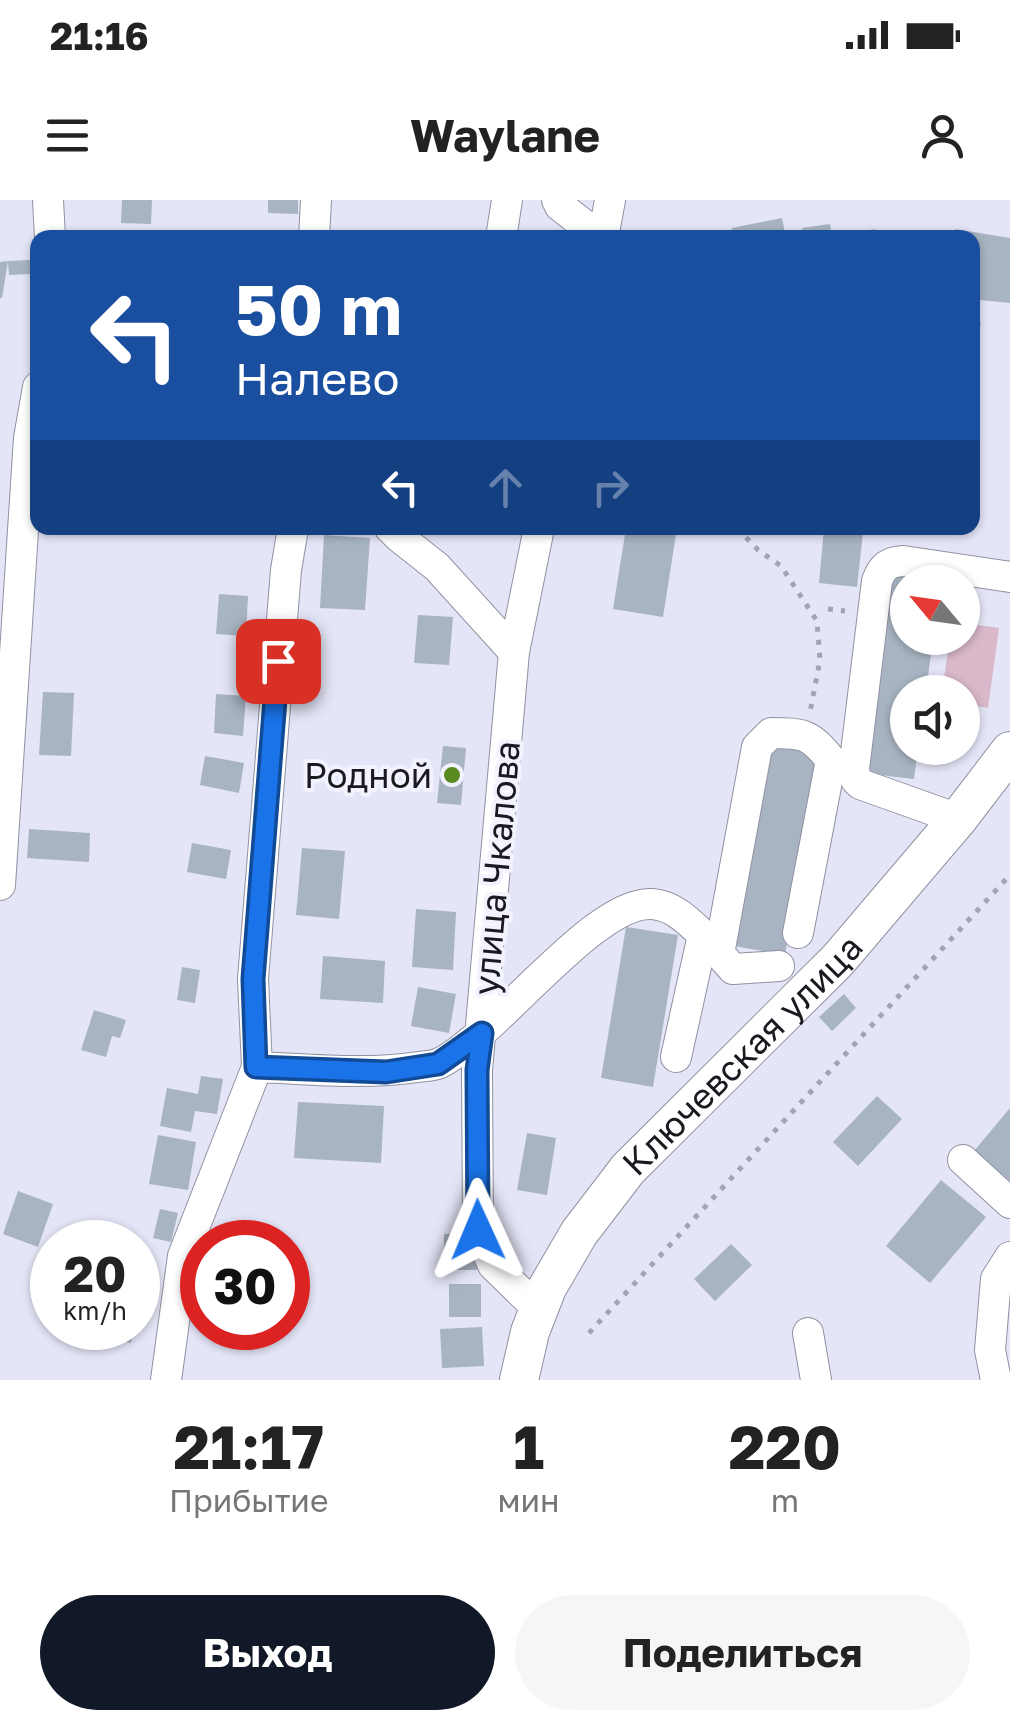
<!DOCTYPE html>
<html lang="ru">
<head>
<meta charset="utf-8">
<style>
	:root { --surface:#fff; --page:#f6f6f6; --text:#222; --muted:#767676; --accent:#111827 }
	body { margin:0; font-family:"Golos Text",sans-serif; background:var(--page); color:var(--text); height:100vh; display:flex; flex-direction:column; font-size:38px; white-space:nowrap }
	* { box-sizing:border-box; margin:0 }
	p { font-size:32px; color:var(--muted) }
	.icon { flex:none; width:55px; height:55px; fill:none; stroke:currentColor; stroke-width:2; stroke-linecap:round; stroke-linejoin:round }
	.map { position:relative; height:1180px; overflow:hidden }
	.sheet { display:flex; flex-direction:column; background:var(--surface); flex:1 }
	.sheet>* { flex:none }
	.banner { position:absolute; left:30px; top:30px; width:950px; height:305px; border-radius:20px; box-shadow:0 2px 8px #0004; background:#1a4fa0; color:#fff; overflow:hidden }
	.needle { width:65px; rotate:299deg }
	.controls { position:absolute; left:890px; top:365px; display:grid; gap:20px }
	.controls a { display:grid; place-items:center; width:90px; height:90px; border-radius:50%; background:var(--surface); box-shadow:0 2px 8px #0004; font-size:50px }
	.speed { position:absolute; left:30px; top:1020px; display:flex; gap:20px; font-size:50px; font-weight:700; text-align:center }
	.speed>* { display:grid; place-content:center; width:130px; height:130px; border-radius:50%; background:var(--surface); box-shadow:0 2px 8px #0004; line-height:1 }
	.speed small { font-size:25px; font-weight:400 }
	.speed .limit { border:15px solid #d22; background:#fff; color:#111 }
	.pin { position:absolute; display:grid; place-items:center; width:85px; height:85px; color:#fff; margin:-42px; border-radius:20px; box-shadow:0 5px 15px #0006 }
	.me { position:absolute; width:110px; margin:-55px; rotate:359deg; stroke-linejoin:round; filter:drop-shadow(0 0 8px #0008) }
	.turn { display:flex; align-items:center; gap:35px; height:210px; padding:0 40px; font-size:45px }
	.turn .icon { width:130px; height:130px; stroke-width:2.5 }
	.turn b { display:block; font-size:70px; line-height:85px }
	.lanes { display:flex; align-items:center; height:95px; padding:0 40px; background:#0003; justify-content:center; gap:50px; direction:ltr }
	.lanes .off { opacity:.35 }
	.eta { display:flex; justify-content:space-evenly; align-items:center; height:170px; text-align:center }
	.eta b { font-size:60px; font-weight:700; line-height:70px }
	.cta { display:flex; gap:20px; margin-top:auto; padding:20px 40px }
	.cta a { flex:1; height:115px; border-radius:60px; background:var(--accent); color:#fff; font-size:40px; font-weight:700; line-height:115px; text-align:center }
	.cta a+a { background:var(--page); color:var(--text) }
	.status { display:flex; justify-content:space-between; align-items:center; height:70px; padding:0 50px; background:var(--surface); direction:ltr }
	.status svg { height:28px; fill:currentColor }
	header { display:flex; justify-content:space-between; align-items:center; height:130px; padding:0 40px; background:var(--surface); font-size:45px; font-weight:700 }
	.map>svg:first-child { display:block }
</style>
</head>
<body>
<div class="status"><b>21:16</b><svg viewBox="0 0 49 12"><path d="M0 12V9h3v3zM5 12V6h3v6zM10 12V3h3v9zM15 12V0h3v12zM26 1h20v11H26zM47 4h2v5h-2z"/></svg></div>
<header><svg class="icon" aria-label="menu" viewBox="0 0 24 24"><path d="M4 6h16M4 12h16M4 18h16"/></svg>Waylane<svg class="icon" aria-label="person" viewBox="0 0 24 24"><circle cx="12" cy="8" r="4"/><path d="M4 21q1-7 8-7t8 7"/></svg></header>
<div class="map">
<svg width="1010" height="1180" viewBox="0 0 1010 1180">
	<rect width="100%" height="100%" fill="#e4e5f7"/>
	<!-- green -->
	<path fill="#d8b8c9" d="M 963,423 L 999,428 L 988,508 L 963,504 L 962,492 L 942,492 L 950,438 L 962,438 Z"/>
	<!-- building -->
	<path fill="#a8b4c2" d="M 122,0 L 152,0 L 151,24 L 121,23 Z
		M 268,0 L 298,0 L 298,14 L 268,13 Z
		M 782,18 L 786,38 L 729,38 L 732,28 Z
		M 830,24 L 832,38 L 787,38 L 787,36 L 803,33 L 802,28 Z
		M 876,29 L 877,38 L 847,38 L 847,33 Z
		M 955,29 L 1010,38 L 1010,103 L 980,100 L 977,121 L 981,122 L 974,158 L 972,158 L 972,38 L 954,38 Z
		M 30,60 L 30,74 L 9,75 L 8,61 Z
		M 8,61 L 2,98 L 0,98 L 0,62 Z
		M 626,328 L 677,328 L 663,417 L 613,409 Z
		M 824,328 L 863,332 L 857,387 L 819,383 Z
		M 915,328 L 945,328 L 944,334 L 915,329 Z
		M 324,335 L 370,338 L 365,410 L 320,408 Z
		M 888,375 L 929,380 L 929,382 L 908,382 L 908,438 L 933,438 L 926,492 L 908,492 L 908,548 L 918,548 L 914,579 L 861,573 Z
		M 219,394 L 248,396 L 246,436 L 216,434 Z
		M 418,415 L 453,417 L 449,465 L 414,463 Z
		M 43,492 L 74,493 L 71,556 L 39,555 Z
		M 216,494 L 246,496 L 243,536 L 214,533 Z
		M 767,544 L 819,553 L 785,755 L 734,746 Z
		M 443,546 L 466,548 L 461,605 L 437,603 Z
		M 205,556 L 244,563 L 239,593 L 200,585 Z
		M 29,629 L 90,633 L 89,662 L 27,658 Z
		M 192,643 L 231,650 L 226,679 L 187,672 Z
		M 302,648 L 345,651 L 339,719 L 296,715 Z
		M 416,709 L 456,712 L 453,770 L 412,767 Z
		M 626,727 L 678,735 L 653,887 L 601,878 Z
		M 323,756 L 385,761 L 383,803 L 320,799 Z
		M 182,767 L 200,770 L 195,803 L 177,800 Z
		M 418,787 L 456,794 L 449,833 L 411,826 Z
		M 844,794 L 856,808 L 832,831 L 819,817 Z
		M 94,810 L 126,820 L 120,838 L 112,836 L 106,857 L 81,850 Z
		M 201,876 L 223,879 L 217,914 L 195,911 L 191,932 L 160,926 L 167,888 L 198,894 Z
		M 877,896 L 902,919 L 858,966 L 833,942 Z
		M 298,902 L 384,906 L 381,963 L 294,958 Z
		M 1010,908 L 1010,981 L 974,951 Z
		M 527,933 L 556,938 L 547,995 L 517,990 Z
		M 158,935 L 196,942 L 188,990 L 149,984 Z
		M 941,980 L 986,1017 L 930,1083 L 886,1046 Z
		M 18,991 L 53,1004 L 38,1047 L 3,1034 Z
		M 160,1009 L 178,1013 L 171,1042 L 153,1038 Z
		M 444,1034 L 477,1034 L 477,1070 L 444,1070 Z
		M 731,1044 L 752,1065 L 715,1101 L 694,1079 Z
		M 449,1084 L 481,1084 L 481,1117 L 449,1117 Z
		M 482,1127 L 484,1166 L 442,1168 L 440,1129 Z
		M 106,1128 L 134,1128 L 131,1143 L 104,1138 Z"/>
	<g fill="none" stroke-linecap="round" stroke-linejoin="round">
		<defs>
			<path id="minor" d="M 48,0 L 50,38
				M 557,0 L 560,6 L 601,38
				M 314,38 L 316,0
				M 501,38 L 507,0
				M 603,38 L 610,0
				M 390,328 L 399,337 L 437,367 L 514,452
				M 958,619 L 860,584 L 856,580 L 854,569 L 877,381 C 882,367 888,362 903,361 L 1010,377
				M 0,685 L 29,238 L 38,187
				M 708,741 L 733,769 L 779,766
				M 719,754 L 757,547 L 771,533 C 804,533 810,534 831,560 L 798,733
				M 257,867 C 310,869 364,875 418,867 C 425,866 433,866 440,863 C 497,834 595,700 652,704 C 674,706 687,720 703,735 L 676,857
				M 963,960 L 1010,1003
				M 538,1109 L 493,1065 L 478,1030 L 477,870 L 514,452 L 539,328
				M 808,1133 L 816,1180
				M 166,1180 L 183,1056 L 257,867 L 253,779 L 286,370 L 293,328
				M 996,1180 L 990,1150 L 996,1079 L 1010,1057"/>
			<g id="major">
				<path id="s1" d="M 519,1180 L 530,1132 L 547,1088 L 579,1033 L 628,969 L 838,760 L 958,619 L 1010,551"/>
			</g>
		</defs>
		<!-- minor casing -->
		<use href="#minor" stroke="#9191a2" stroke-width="32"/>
		<!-- major casing -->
		<use href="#major" stroke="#9191a2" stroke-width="40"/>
		<!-- path -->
		<path stroke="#a3a4b2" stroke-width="5" stroke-dasharray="5 8" stroke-linecap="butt" d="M 737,328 L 758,350 L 781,366 L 817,421 L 820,460 L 810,512
			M 828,409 L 845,411
			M 589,1133 L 1010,675"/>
		<!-- minor -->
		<use href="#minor" stroke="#fff" stroke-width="30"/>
		<!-- major -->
		<use href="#major" stroke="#fff" stroke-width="38"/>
	</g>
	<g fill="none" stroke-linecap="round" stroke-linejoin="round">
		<defs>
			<path id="route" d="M 278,461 L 253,779 L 256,867 L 386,872 L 438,864 L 482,833 L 477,870 L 478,1030"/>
		</defs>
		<!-- route casing -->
		<use href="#route" stroke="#114b97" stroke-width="25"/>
		<!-- route -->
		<use href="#route" stroke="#1a73e8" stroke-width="18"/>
	</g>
	<!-- markers -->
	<circle fill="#5b8b20" stroke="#f2f3fe" stroke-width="4" cx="452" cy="575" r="10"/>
	<g text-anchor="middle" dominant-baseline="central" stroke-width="8" stroke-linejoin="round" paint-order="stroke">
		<!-- poi labels -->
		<g font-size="35" fill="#191a20" stroke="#f2f3fe" text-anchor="end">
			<text x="432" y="575">Родной</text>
		</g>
		<!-- street labels -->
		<g font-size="35" fill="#191a20" stroke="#f2f3fe">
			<text transform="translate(496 668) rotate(-85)">улица Чкалова</text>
			<text stroke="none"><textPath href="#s1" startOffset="402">Ключевская улица</textPath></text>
		</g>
	</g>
</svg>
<div class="controls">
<a><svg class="needle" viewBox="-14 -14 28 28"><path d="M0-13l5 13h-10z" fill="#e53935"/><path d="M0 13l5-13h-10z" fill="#767676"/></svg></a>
<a><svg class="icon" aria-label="sound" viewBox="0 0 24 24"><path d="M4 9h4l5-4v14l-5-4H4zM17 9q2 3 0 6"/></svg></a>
</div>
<div class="speed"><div>20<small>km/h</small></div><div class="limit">30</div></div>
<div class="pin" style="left:278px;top:461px;background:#d93025"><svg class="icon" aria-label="arrive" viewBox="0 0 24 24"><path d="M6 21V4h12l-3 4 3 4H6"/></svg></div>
<svg class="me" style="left:478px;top:1030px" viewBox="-20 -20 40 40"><path d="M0-17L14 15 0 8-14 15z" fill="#1a73e8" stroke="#fff" stroke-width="4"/></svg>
<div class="banner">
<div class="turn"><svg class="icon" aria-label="left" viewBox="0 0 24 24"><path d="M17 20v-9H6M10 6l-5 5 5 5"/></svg><div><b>50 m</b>Налево</div></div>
<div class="lanes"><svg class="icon" aria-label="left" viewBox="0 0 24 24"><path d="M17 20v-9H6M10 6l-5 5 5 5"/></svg><svg class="icon off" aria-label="ahead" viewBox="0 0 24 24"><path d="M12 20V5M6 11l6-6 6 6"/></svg><svg class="icon off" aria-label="right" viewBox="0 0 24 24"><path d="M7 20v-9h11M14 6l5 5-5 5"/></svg></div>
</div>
</div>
<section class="sheet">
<div class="eta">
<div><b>21:17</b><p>Прибытие</p></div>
<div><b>1</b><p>мин</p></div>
<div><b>220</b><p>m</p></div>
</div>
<div class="cta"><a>Выход</a><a>Поделиться</a></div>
</section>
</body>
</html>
